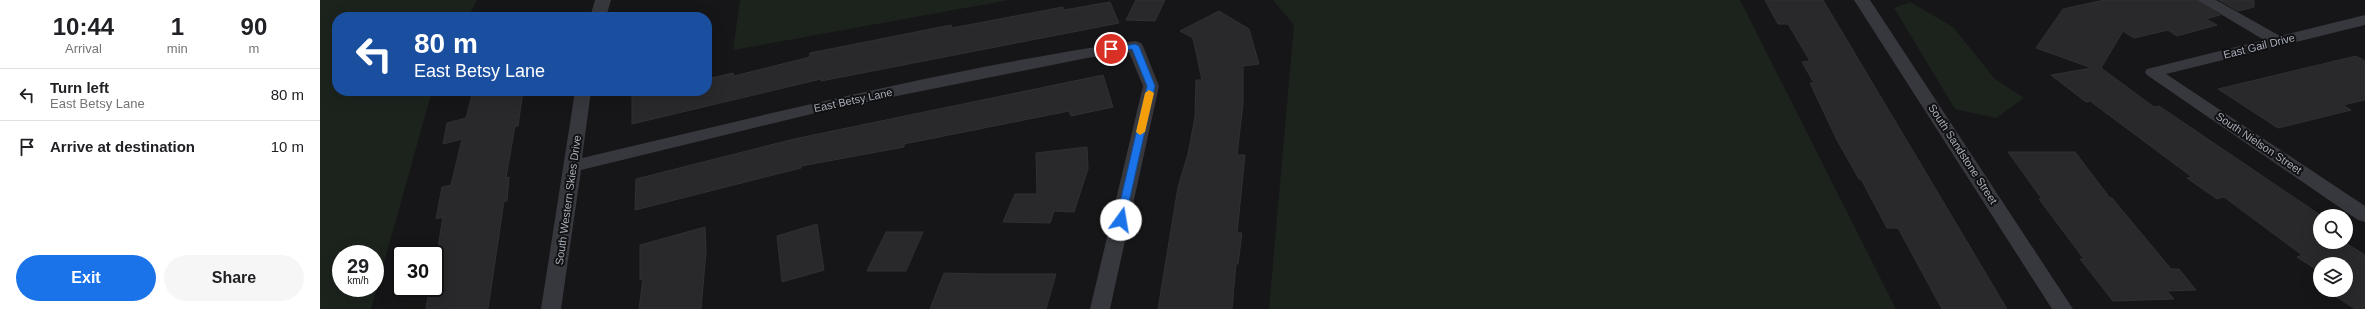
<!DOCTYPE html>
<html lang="en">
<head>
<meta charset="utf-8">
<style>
	:root { --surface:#fff; --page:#f6f6f6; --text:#202124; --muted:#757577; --line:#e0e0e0; --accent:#1a73e8 }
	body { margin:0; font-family:Arial,sans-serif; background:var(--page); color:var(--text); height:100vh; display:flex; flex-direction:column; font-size:15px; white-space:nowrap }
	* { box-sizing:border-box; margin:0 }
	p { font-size:13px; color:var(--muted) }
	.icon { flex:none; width:22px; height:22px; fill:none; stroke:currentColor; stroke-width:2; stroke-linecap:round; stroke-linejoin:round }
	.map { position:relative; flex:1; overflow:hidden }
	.drawer { display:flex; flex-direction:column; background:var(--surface); width:320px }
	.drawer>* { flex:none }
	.guide { position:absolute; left:12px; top:12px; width:380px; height:84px; border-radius:16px; box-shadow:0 4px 16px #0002; background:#1a4fa0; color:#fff; overflow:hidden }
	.controls { position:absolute; left:1993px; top:209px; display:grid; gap:8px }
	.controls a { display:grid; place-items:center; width:40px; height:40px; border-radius:50%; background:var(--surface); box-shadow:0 4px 16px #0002; font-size:20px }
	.speed { position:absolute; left:12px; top:245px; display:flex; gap:8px; font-size:20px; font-weight:700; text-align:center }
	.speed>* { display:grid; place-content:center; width:52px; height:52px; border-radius:50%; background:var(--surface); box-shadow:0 4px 16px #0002; line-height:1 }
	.speed small { font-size:10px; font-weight:400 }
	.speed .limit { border:2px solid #111; border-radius:6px; background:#fff; color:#111 }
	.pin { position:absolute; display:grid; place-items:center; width:34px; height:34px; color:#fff; margin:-17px; border:2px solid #fff; border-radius:50%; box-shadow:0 1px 4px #0007 }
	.me { position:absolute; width:44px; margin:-22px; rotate:13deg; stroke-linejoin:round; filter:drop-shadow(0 0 3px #0008) }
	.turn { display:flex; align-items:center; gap:14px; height:84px; padding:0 16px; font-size:18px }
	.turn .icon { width:52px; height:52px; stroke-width:2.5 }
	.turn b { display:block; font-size:28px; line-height:34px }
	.eta { display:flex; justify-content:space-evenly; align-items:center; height:68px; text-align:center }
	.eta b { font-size:24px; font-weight:600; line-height:28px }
	.button { display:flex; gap:8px; margin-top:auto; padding:8px 16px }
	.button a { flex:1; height:46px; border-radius:24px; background:var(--accent); color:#fff; font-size:16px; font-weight:600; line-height:46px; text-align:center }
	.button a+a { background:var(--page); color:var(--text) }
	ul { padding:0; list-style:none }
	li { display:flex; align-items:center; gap:12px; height:52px; padding:0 16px; border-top:1px solid var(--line) }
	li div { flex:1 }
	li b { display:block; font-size:15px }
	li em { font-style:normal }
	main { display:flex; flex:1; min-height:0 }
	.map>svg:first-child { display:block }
</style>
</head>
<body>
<main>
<section class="drawer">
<div class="eta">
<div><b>10:44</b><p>Arrival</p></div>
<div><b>1</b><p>min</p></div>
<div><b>90</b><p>m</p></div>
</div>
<ul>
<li><svg class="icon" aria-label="left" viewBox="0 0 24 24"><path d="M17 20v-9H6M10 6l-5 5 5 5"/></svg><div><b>Turn left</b><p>East Betsy Lane</p></div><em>80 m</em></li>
<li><svg class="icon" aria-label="arrive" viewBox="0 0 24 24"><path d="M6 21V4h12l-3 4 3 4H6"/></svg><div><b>Arrive at destination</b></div><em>10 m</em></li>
</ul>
<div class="button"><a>Exit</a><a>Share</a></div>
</section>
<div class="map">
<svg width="2045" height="309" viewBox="0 0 2045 309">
	<rect width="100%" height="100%" fill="#161618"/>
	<!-- green -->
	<path fill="#1c231d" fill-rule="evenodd" d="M 0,0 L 157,0 L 148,17 L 17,17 L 17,91 L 112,91 L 51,309 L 0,309 ZM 21,254 L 55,254 L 55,288 L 21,288 Z
		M 420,0 L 689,0 L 413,50 Z
		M 953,0 L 1420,0 L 1576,309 L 949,309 L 974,25 Z
		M 1590,2 L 1633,27 L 1675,79 L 1704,98 L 1676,118 L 1635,109 L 1574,8 Z"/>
	<!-- building -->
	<path fill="#29292c" stroke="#303034" d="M 816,0 L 845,0 L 835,21 L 806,20 Z
		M 1445,0 L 1503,0 L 1687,309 L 1622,309 L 1578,228 L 1567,228 L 1541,179 L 1539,179 L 1517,140 L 1490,83 L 1494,83 L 1482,62 L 1490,61 L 1468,24 L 1458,24 Z
		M 1784,0 L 1876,0 L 1900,15 L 1886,19 L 1897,25 L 1857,36 L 1848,30 L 1814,38 L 1803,31 L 1781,68 L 1834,107 L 1839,106 L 2000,215 L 2000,242 L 2024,242 L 2045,255 L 2045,309 L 2035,309 L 2012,294 L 2026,290 L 2026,264 L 2000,264 L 2000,272 L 1977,257 L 1982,255 L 1904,197 L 1897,199 L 1867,178 L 1872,177 L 1770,101 L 1766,102 L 1731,75 L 1772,68 L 1716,48 L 1743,9 Z
		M 1899,0 L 1934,0 L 1934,7 L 1918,11 Z
		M 790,2 L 799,23 L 501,81 L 501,79 L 312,124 L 312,91 L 387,91 L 387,79 L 413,73 L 414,76 L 490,57 L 490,53 L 631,25 L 632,28 L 743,7 L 744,10 Z
		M 899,11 L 929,29 L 939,64 L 923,66 L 923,104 L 917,155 L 925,155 L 917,233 L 922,233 L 918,264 L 916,264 L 912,309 L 838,309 L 858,187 L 868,154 L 875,117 L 876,80 L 882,80 L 873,38 L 860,31 Z
		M 2036,56 L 2045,61 L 2045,100 L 2023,105 L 2031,110 L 1958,128 L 1898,89 Z
		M 783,75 L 793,107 L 751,116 L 749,111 L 584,144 L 584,147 L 481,166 L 481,168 L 315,210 L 316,179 L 474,139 Z
		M 153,91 L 203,91 L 198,126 L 195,126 L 186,178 L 189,177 L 187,201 L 184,201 L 168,309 L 106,309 L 109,288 L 115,288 L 115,265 L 123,217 L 116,219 L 122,187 L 131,185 L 142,139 L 123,144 L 127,123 L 146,118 Z
		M 767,147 L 768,169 L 754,212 L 734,211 L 730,223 L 683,222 L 695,194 L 717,194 L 716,153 Z
		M 1688,152 L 1755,152 L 1790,198 L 1792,198 L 1851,269 L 1859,269 L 1876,290 L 1847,291 L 1854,299 L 1793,301 L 1760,259 L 1764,259 L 1719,199 L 1722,199 Z
		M 497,224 L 504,270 L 462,282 L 457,236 Z
		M 385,227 L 386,252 L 381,309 L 319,309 L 323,279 L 320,280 L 320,245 Z
		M 566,232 L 603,232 L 586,271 L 547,271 Z
		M 624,273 L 663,274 L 736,274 L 726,309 L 610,309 Z"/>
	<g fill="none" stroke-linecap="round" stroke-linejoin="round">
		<!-- street -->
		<path fill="#37383d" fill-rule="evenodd" d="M 275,0 L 291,0 L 286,17 L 270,17 Z
			M 1534,0 L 1550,0 L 1753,309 L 1732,309 Z
			M 1877,0 L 1896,0 L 1960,36 L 2045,15 L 2045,25 L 1846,74 L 2045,206 L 2045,222 L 2038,220 L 1827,75 L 1825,72 L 1827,69 L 1944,40 Z
			M 815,41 L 821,43 L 823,46 L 839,86 L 790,309 L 770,309 L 823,86 L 809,52 L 767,58 L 512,109 L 261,170 L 241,309 L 221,309 L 255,91 L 271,91 L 262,158 C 445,115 629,68 815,41 Z"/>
	</g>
	<!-- route -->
	<path fill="#1a73e8" stroke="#114b97" d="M 815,44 L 819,46 L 835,86 L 805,220 L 801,223 L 796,220 L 827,86 L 812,49 L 791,52 L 787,49 Z"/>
	<!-- slow -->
	<path fill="#f59e0b" d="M 829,90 L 834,93 L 825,132 L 820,135 L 816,132 L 825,93 Z"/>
	<g text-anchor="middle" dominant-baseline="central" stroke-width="4" stroke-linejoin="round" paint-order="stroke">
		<!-- street labels -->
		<g font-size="11" fill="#a8adb8" stroke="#111113">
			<text transform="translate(1939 46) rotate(-14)">East Gail Drive</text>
			<text transform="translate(533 100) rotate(-12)">East Betsy Lane</text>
			<text transform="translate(1939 143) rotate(34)">South Nielson Street</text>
			<text transform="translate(1643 154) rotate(57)">South Sandstone Street</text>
			<text transform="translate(248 200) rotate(-82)">South Western Skies Drive</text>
		</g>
	</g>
</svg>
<div class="controls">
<a><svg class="icon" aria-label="search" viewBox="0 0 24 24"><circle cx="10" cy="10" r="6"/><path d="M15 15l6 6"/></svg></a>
<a><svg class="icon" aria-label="layers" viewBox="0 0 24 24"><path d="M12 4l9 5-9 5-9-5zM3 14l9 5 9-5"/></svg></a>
</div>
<div class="speed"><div>29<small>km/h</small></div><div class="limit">30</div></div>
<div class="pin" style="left:791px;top:49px;background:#d93025"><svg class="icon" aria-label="arrive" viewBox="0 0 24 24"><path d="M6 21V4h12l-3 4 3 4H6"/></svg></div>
<svg class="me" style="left:801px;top:220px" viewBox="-20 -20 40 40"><circle r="19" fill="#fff"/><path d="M0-13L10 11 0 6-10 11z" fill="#1a73e8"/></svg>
<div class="guide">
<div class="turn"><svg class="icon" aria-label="left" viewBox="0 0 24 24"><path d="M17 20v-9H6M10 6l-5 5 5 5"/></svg><div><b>80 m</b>East Betsy Lane</div></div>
</div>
</div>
</main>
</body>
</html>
